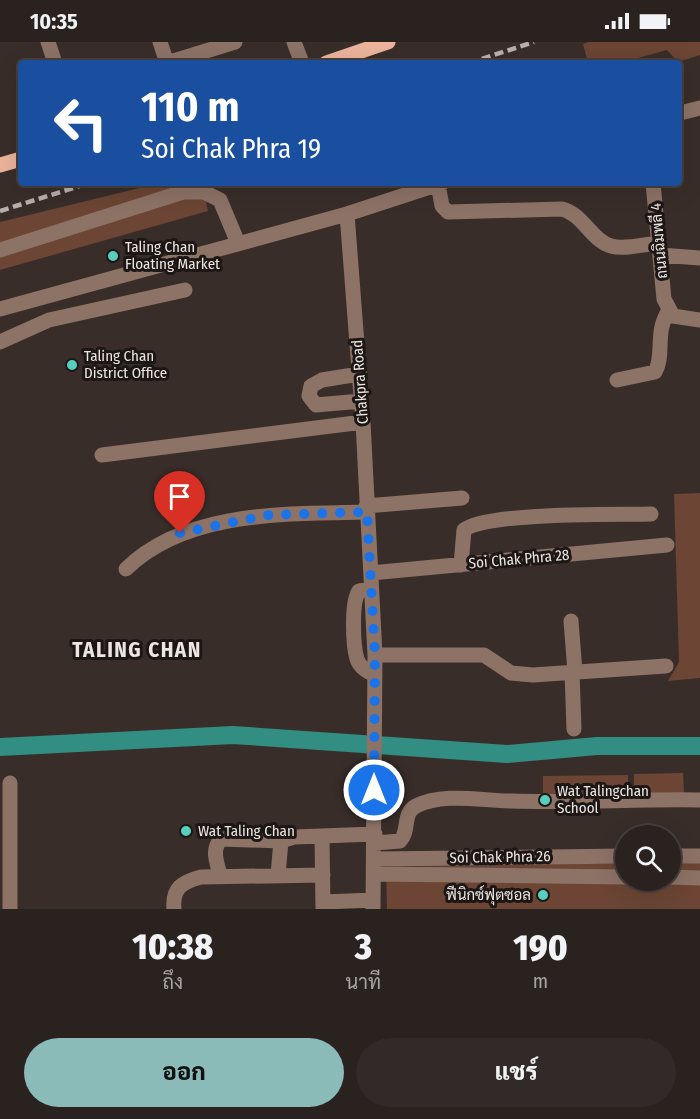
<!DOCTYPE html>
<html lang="th">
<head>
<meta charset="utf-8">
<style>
	:root { --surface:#2a221f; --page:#322a28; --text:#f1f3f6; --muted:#a5a4a4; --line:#463f3d; --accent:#8bbbb9 }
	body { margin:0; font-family:"Fira Sans Condensed",Sarabun,sans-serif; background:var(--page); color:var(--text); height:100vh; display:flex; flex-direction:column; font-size:22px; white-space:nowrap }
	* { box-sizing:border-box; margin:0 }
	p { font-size:20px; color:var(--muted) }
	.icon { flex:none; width:33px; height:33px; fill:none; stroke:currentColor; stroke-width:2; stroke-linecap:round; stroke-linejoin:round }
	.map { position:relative; height:867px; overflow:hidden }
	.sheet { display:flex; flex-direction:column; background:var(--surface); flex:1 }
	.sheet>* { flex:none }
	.banner { position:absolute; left:18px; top:18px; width:664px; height:126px; border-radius:6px; box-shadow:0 6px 24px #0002,0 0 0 2px var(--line); background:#1a4fa0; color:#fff; overflow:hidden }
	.controls { position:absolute; left:615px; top:783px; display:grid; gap:12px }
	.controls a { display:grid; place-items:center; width:66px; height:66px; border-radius:50%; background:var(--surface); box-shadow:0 6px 24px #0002,0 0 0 2px var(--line); font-size:30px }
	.pin { position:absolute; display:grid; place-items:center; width:51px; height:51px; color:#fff; margin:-62px -26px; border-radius:50% 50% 50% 0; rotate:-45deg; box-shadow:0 0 6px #0007 }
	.pin .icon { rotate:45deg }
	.me { position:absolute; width:66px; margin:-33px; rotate:0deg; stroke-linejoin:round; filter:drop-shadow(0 0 4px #0008) }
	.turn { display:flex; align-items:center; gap:21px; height:126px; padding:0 24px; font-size:27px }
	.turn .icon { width:78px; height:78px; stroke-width:2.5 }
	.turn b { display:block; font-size:42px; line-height:51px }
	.eta { display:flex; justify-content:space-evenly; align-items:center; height:102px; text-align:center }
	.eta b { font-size:36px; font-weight:800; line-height:42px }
	.action { display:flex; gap:12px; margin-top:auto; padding:12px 24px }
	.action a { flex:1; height:69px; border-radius:36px; background:var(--accent); color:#111; font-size:24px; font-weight:800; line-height:69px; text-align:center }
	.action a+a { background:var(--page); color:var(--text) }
	.status { display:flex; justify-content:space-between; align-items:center; height:42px; padding:0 30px; background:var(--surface); direction:ltr }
	.status svg { height:16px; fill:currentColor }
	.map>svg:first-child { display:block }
</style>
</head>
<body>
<div class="status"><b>10:35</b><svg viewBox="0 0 49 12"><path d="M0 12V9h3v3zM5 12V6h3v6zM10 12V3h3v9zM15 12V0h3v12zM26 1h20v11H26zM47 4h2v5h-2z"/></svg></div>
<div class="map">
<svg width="700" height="867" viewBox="0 0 700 867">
	<rect width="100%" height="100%" fill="#382d29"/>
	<!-- green -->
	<path fill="#6c4534" d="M 589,0 L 700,0 L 700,13 L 678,20 L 667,8 L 620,21 L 588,21 L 583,2 Z
		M 160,141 L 202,141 L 208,169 L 0,228 L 0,180 Z
		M 700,451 L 700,636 L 668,639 L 679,620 L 674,452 Z
		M 683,731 L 684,751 L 634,752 L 634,732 Z
		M 628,733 L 628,753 L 543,754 L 543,734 Z
		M 671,820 L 700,820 L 700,867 L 387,867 L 386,825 L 625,821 L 626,838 L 670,838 Z"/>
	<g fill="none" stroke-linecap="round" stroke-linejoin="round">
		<!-- canal -->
		<path stroke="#328d83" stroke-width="18" d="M 0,705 L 233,693 L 507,712 L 597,704 L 700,704"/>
		<!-- minor -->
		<path stroke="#8d7266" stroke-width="15" d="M 48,0 L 55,21
			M 160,0 L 167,21
			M 294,0 L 302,21
			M 167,21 L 235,0
			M 680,71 L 700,66
			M 653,141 L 664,257 L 673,274 L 700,278
			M 438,142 L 442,164 L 448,170 L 562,167 C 583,172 591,198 611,204 C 624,208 645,202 659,201
			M 347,172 L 363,380 L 375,613 L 373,867
			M 0,208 L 183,150 L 204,150 L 220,158 L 238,201
			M 660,213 L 700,216
			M 0,267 L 347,172 L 442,141
			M 0,300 L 49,278 L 185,248
			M 359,332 L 322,338 L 311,344 L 309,354 L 316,363 L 361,359
			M 617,338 L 655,330 C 665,313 654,291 669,268
			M 102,413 L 363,380
			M 366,464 L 462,456
			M 461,523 L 464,488 C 487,470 615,473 651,472
			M 126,527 C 186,468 288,472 367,470
			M 371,531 L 667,503
			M 371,546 L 359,549 C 351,560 353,604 357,617 C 360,626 367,630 375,633
			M 571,579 L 575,630
			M 375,613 L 484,613 L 511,631 L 533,633 L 666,624
			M 572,630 L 574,687
			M 322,794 L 323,867
			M 375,801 L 400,799 C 410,789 402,771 416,764 C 444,750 482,759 512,759 C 575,761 637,757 700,758
			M 670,814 L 700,814
			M 375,817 L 626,814
			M 374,832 L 626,835
			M 220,833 C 217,820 211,808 221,797 L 281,799
			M 278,833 L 281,799 L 294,795 L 375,792
			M 670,835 L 700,836
			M 323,860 L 373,858
			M 10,867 L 10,741
			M 174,867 C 172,846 182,840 201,835 L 323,833"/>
		<!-- major -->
		<path stroke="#ebb39b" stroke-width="15" d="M 326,21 L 388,0
			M 0,123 L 21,117"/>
		<!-- rail -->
		<path stroke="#b9b0ad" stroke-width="4.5" stroke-dasharray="9 4.5" stroke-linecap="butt" d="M 469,21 L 534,0
			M 0,169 L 89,141"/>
	</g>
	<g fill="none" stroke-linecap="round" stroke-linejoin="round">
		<!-- route -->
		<path stroke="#1a73e8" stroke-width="10" stroke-dasharray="0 18" d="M 180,491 L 269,473 L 367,470 L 375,613 L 374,748"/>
	</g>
	<!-- markers -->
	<g fill="#58cec0" stroke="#1c1715" stroke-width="2">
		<circle cx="113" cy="214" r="6"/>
		<circle cx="72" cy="323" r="6"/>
		<circle cx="545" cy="758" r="6"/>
		<circle cx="186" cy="789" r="6"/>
		<circle cx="543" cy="853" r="6"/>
	</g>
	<g text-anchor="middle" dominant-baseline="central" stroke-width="6" stroke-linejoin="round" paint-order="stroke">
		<!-- street labels -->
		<g font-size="15" fill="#ece5e2" stroke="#1c1715">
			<text transform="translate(659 199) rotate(-95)">ถนนฉิมพลี 4</text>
			<text transform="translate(360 340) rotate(-94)">Chakpra Road</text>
			<text transform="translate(519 517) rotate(-5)">Soi Chak Phra 28</text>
			<text transform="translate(500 815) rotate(-1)">Soi Chak Phra 26</text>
		</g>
		<!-- poi labels -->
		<g font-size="15" fill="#ece5e2" stroke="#1c1715" text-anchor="start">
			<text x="125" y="205">Taling Chan<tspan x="125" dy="17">Floating Market</tspan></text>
			<text x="84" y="314">Taling Chan<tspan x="84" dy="17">District Office</tspan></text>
			<text x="557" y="749">Wat Talingchan<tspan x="557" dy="17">School</tspan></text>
			<text x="198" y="789">Wat Taling Chan</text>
			<text x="531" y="853" text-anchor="end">ฟีนิกซ์ฟุตซอล</text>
		</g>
		<!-- district labels -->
		<g font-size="21" font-weight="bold" letter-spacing="1.5" fill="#ece5e2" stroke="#1c1715">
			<text x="137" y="608">TALING CHAN</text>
		</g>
	</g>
</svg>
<div class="controls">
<a><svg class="icon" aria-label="search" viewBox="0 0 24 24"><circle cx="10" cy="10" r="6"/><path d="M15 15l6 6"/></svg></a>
</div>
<div class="pin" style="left:180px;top:491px;background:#d93025"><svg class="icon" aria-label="arrive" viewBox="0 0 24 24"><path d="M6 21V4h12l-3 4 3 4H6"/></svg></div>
<svg class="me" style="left:374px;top:748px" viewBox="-20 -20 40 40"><circle r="17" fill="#1a73e8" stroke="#fff" stroke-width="3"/><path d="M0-11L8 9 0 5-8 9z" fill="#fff"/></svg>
<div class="banner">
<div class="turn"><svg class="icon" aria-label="left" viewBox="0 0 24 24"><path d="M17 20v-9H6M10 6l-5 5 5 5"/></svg><div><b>110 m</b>Soi Chak Phra 19</div></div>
</div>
</div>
<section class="sheet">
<div class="eta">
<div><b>10:38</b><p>ถึง</p></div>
<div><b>3</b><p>นาที</p></div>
<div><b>190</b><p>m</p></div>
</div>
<div class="action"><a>ออก</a><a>แชร์</a></div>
</section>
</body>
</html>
